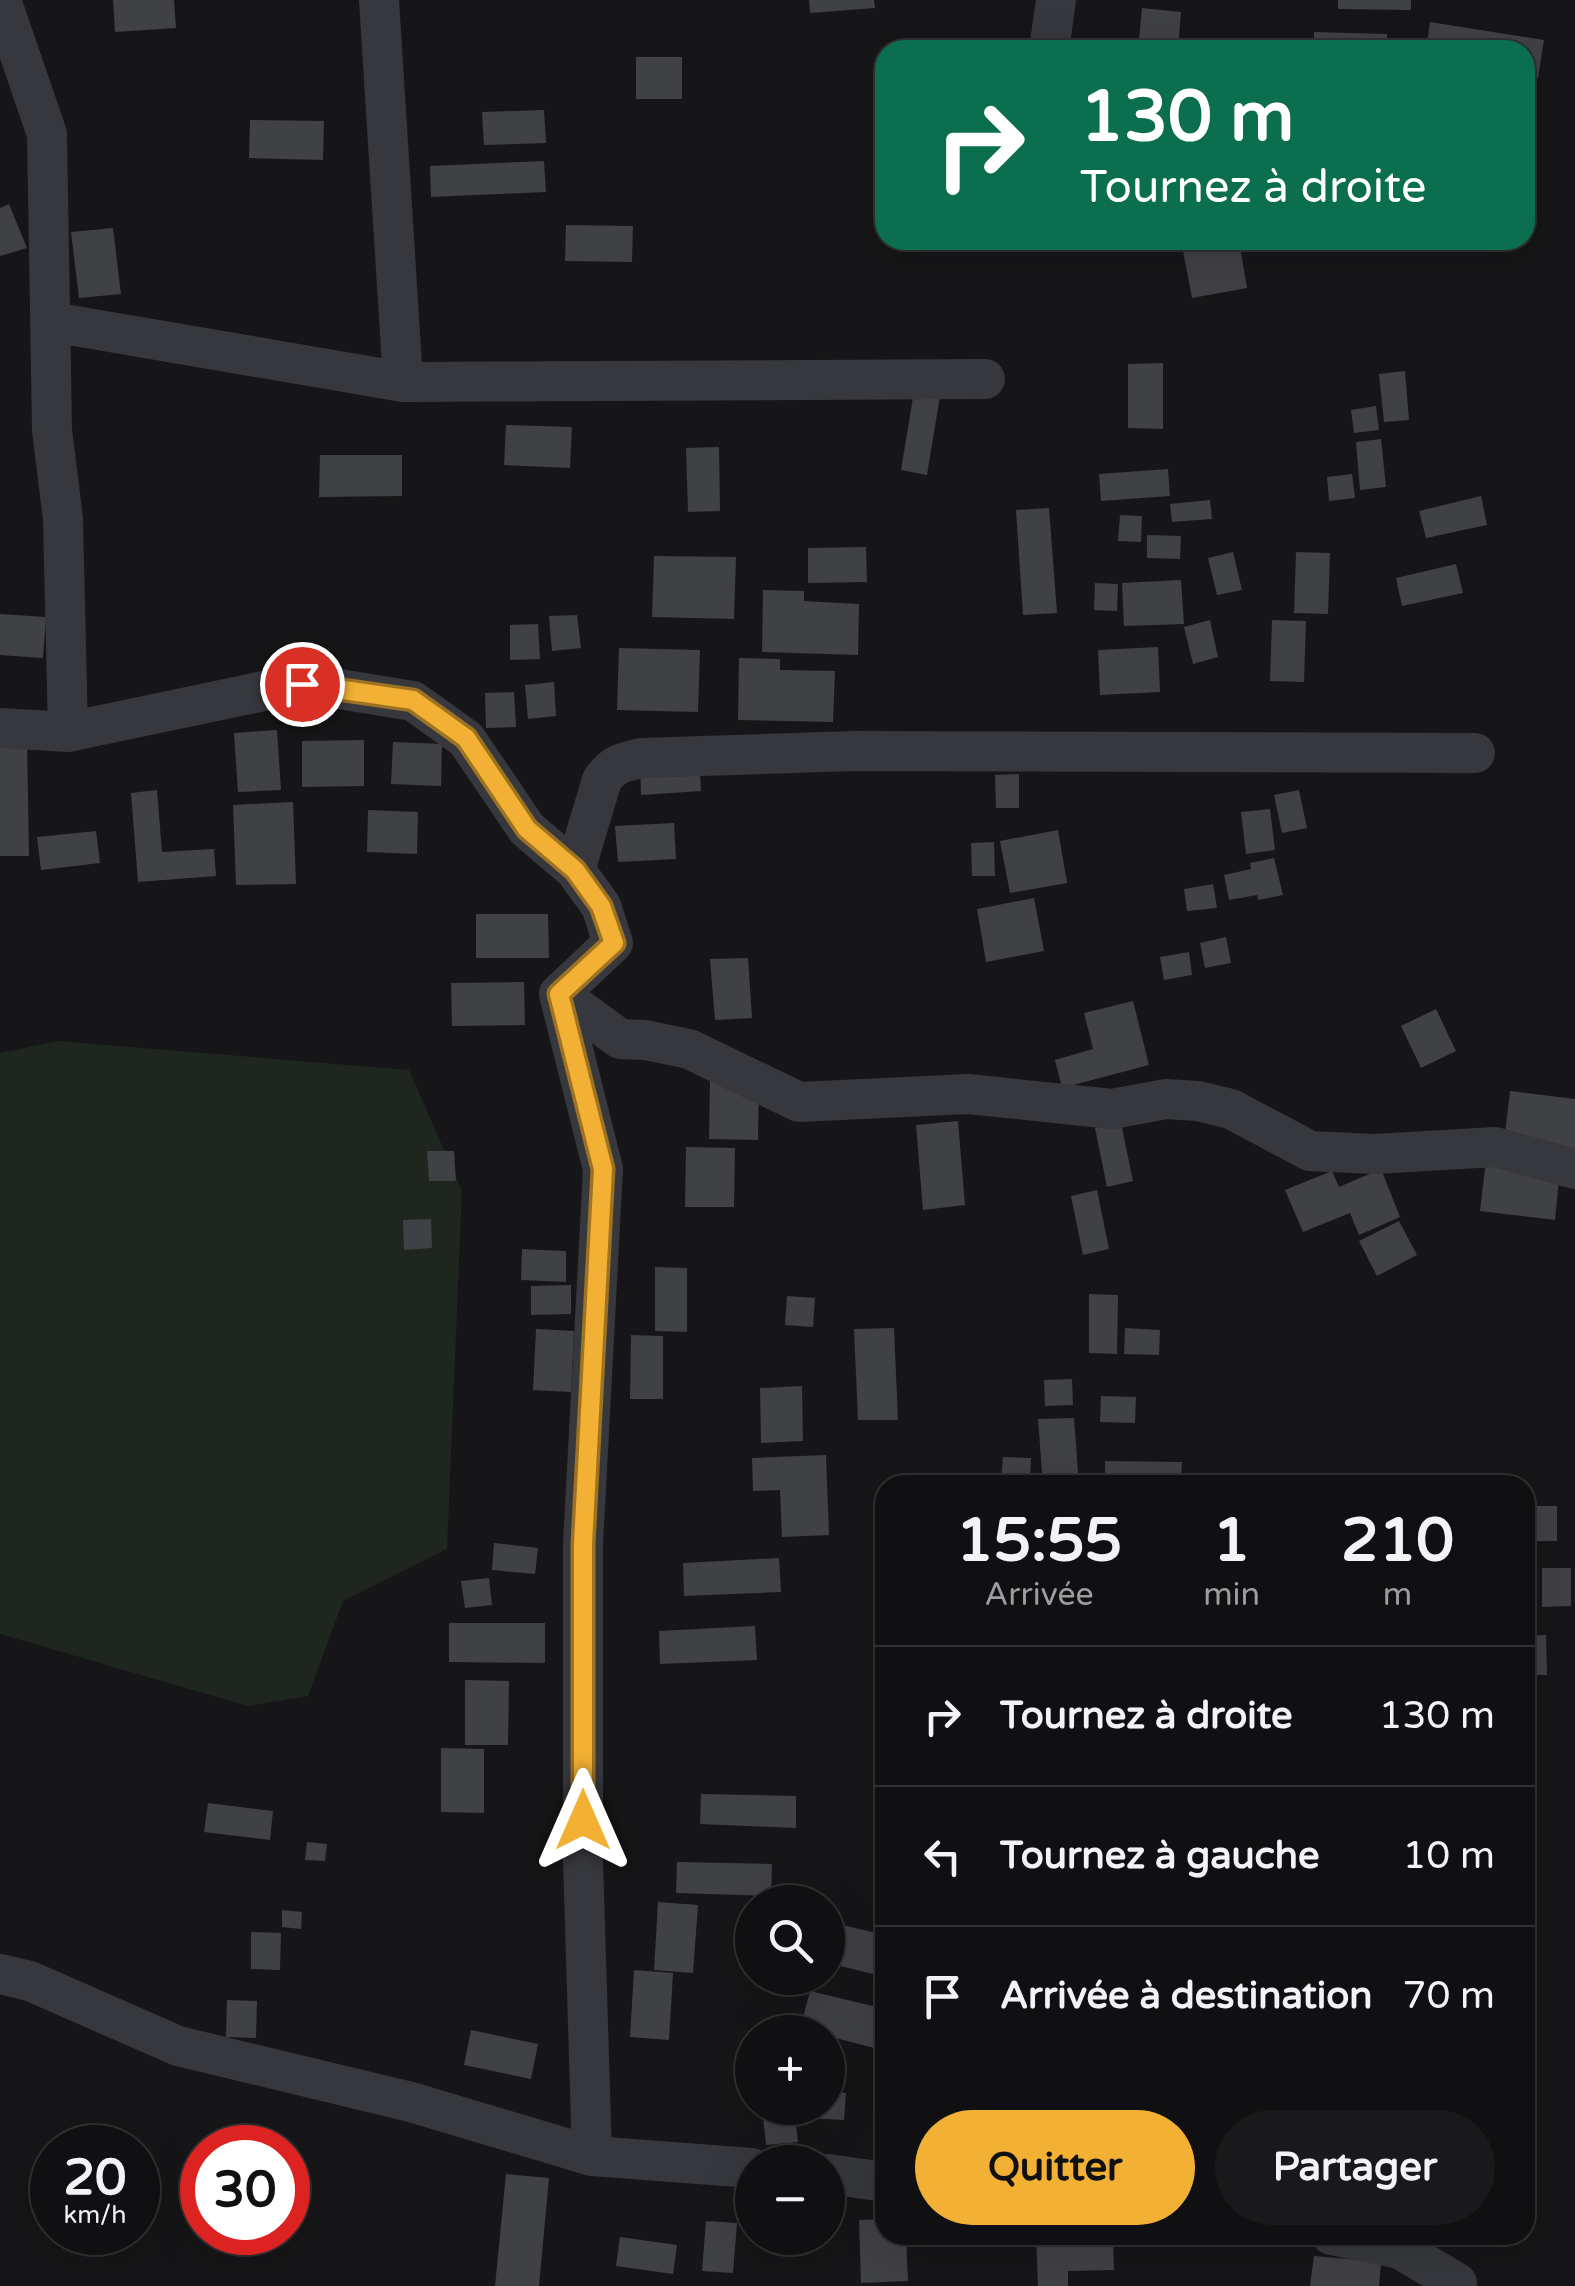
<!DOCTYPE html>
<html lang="fr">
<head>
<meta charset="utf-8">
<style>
	:root { --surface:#101012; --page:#19191b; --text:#f1f3f6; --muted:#9c9d9f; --line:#303032; --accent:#f2b134 }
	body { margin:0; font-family:"Varela Round",sans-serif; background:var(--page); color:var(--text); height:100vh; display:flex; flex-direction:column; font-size:38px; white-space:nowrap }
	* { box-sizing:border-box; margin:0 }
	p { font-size:32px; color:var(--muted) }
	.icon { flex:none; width:55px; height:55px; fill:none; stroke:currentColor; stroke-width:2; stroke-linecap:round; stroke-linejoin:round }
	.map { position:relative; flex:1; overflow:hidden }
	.sheet { position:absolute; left:875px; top:1475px; width:660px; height:770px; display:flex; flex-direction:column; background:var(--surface); border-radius:30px; box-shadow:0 10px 40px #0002,0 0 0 2px var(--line) }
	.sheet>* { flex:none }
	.banner { position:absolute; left:875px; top:40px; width:660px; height:210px; border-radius:30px; box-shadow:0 10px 40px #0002,0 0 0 2px var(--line); background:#0b6e4f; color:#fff; overflow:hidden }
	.controls { position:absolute; left:735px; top:1885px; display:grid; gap:20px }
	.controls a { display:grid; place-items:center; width:110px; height:110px; border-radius:50%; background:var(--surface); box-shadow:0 10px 40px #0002,0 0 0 2px var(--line); font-size:50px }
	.speed { position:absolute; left:30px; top:2125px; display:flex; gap:20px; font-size:50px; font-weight:700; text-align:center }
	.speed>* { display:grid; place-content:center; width:130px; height:130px; border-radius:50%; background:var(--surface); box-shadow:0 10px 40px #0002,0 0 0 2px var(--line); line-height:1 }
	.speed small { font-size:25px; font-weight:400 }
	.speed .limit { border:15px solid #d22; background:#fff; color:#111 }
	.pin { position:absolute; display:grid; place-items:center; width:85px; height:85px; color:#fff; margin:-42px; border:5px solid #fff; border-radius:50%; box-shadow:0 2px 10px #0007 }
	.me { position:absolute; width:110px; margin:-55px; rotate:0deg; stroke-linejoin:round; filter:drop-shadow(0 0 8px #0008) }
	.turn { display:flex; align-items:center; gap:35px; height:210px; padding:0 40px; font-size:45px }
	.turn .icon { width:130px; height:130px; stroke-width:2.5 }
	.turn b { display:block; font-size:70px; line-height:85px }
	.eta { display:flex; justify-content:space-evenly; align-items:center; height:170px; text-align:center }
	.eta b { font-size:60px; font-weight:700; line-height:70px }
	.action { display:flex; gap:20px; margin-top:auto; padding:20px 40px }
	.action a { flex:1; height:115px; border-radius:60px; background:var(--accent); color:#111; font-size:40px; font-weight:700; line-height:115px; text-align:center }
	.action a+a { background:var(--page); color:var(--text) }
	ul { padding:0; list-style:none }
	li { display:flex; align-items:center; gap:30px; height:140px; padding:0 40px; border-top:2px solid var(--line) }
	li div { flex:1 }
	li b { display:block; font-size:38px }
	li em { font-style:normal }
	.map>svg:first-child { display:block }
</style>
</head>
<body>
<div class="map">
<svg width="1575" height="2286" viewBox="0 0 1575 2286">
	<rect width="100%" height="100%" fill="#161618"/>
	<!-- green -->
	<path fill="#1e261f" d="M 58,1041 L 409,1070 L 462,1191 L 447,1549 L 343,1601 L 308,1696 L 248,1706 L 0,1634 L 0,1053 Z"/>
	<!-- building -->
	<path fill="#404145" d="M 113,0 L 174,0 L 176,28 L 115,32 Z
		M 809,0 L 874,0 L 875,8 L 810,13 Z
		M 1338,0 L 1411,0 L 1411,10 L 1338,9 Z
		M 1142,8 L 1181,12 L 1178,50 L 1138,50 Z
		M 1430,22 L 1544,40 L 1538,78 L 1525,76 L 1525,50 L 1426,50 Z
		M 1314,32 L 1387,34 L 1387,50 L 1314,50 Z
		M 636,57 L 682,57 L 682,99 L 636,99 Z
		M 544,110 L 546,143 L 484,145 L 482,112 Z
		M 250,120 L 324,121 L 323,160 L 249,158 Z
		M 544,161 L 546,192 L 431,197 L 430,166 Z
		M 9,204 L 27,248 L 0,256 L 0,208 Z
		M 566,225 L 633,226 L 632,262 L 565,261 Z
		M 113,228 L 121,294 L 79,298 L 71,232 Z
		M 1181,240 L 1239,240 L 1247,288 L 1192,298 Z
		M 1163,363 L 1163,429 L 1128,428 L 1128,364 Z
		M 1405,371 L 1409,420 L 1384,422 L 1379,374 Z
		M 915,385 L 941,390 L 927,475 L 901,470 Z
		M 1376,406 L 1379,430 L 1354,433 L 1351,410 Z
		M 506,425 L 572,427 L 570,468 L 504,465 Z
		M 1381,439 L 1386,487 L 1360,490 L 1356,442 Z
		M 719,447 L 720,511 L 688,512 L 686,448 Z
		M 320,455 L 402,455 L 402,496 L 319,497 Z
		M 1168,469 L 1170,496 L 1101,501 L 1099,474 Z
		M 1352,474 L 1355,498 L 1329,501 L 1327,477 Z
		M 1481,496 L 1487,525 L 1426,538 L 1419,511 Z
		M 1210,500 L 1212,519 L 1172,522 L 1170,504 Z
		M 1049,508 L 1057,613 L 1023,615 L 1016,510 Z
		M 1120,515 L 1142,516 L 1141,542 L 1118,541 Z
		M 1147,535 L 1181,536 L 1180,559 L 1147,558 Z
		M 866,547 L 867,582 L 808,583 L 808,548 Z
		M 1233,552 L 1242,590 L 1217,595 L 1208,558 Z
		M 1296,552 L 1330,553 L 1328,614 L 1294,613 Z
		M 654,556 L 736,557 L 734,619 L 652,617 Z
		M 1456,564 L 1463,593 L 1402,606 L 1396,578 Z
		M 1181,580 L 1184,624 L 1124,626 L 1122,583 Z
		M 1095,583 L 1118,584 L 1117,611 L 1094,610 Z
		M 763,590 L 804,591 L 804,601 L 859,604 L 858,655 L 762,652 Z
		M 0,614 L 46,617 L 43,658 L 0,655 Z
		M 577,615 L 581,648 L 552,651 L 549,616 Z
		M 1210,620 L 1218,657 L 1193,664 L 1184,627 Z
		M 1272,620 L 1306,621 L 1304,682 L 1270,681 Z
		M 538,624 L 540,659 L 510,660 L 510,625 Z
		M 1158,647 L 1160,692 L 1100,695 L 1098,650 Z
		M 619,648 L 700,650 L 698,712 L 617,710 Z
		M 739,658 L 780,659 L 780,670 L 835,671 L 833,722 L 738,720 Z
		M 554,682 L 556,716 L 528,719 L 525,685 Z
		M 514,692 L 516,727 L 486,728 L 485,693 Z
		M 277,730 L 281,790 L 238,792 L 234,733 Z
		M 0,739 L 27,739 L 29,856 L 0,856 Z
		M 364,740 L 364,786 L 302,787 L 302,741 Z
		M 393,742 L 442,744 L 441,786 L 391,784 Z
		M 699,756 L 701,791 L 641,795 L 640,758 Z
		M 1019,774 L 1019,808 L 996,808 L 995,775 Z
		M 157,790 L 162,852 L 214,849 L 216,876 L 138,882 L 131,793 Z
		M 1299,790 L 1307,828 L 1282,833 L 1274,795 Z
		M 293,802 L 296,884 L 236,885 L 233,805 Z
		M 1270,809 L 1275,850 L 1246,854 L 1241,812 Z
		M 368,810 L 418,812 L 417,854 L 367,852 Z
		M 674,823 L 676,859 L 618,862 L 615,826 Z
		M 1058,830 L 1067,883 L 1010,893 L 1000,841 Z
		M 96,831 L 100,863 L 41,870 L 37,837 Z
		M 994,842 L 995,876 L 972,876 L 971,843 Z
		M 1274,858 L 1283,895 L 1258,900 L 1257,895 L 1229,900 L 1224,875 L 1251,869 L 1250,863 Z
		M 1213,884 L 1217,908 L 1187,911 L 1184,889 Z
		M 1034,898 L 1044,951 L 986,962 L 977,909 Z
		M 476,914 L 548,914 L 549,958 L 476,958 Z
		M 1226,937 L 1231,963 L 1205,968 L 1200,943 Z
		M 1189,952 L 1192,975 L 1164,980 L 1160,957 Z
		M 748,958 L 752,1018 L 715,1020 L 710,959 Z
		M 524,982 L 525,1025 L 452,1026 L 451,983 Z
		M 1133,1001 L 1149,1065 L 1062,1088 L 1055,1060 L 1093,1049 L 1084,1013 Z
		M 1436,1009 L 1456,1051 L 1421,1068 L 1401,1026 Z
		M 710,1079 L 759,1080 L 758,1140 L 709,1139 Z
		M 1510,1091 L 1575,1099 L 1575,1151 L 1504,1142 Z
		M 958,1121 L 965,1205 L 923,1210 L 916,1125 Z
		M 1121,1123 L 1133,1181 L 1107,1187 L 1095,1128 Z
		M 686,1147 L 735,1148 L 734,1207 L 685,1207 Z
		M 427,1151 L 454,1151 L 456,1181 L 429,1181 Z
		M 1486,1160 L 1560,1169 L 1555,1220 L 1480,1211 Z
		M 1381,1169 L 1400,1217 L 1359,1235 L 1350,1213 L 1303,1232 L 1285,1190 L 1332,1171 L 1339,1187 Z
		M 1097,1190 L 1109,1249 L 1083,1255 L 1071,1196 Z
		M 431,1219 L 432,1248 L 404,1250 L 403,1220 Z
		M 1399,1221 L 1417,1255 L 1377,1276 L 1359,1241 Z
		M 522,1249 L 566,1251 L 566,1282 L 521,1280 Z
		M 655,1267 L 687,1268 L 687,1332 L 655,1331 Z
		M 571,1285 L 571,1314 L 531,1315 L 531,1286 Z
		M 1089,1294 L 1118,1295 L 1117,1354 L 1089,1353 Z
		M 787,1296 L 815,1298 L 813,1327 L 785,1325 Z
		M 894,1328 L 898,1420 L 858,1420 L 854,1329 Z
		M 1125,1328 L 1160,1330 L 1159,1355 L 1124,1354 Z
		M 536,1329 L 574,1331 L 571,1392 L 533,1390 Z
		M 631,1335 L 663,1336 L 663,1399 L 630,1399 Z
		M 1072,1379 L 1073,1405 L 1045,1406 L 1044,1380 Z
		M 802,1386 L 803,1441 L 761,1443 L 760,1388 Z
		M 1101,1396 L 1136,1397 L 1135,1423 L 1100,1422 Z
		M 1074,1418 L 1079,1485 L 1043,1485 L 1038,1419 Z
		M 826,1455 L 829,1535 L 782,1537 L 780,1490 L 753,1491 L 752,1458 Z
		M 1003,1457 L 1031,1458 L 1030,1482 L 1001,1479 Z
		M 1105,1461 L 1182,1462 L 1181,1485 L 1105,1485 Z
		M 1525,1506 L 1557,1506 L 1557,1541 L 1525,1541 Z
		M 494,1543 L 538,1548 L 535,1574 L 492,1570 Z
		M 779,1558 L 781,1592 L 684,1596 L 683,1563 Z
		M 1542,1568 L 1571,1568 L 1571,1606 L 1542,1607 Z
		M 489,1578 L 492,1605 L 465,1608 L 461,1581 Z
		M 449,1623 L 545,1623 L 545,1663 L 449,1662 Z
		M 755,1626 L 757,1660 L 660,1664 L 659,1631 Z
		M 1546,1635 L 1547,1675 L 1525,1675 L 1525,1636 Z
		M 465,1680 L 509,1681 L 508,1745 L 465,1745 Z
		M 441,1748 L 484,1749 L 484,1813 L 441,1812 Z
		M 701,1794 L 796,1796 L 796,1828 L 700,1824 Z
		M 208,1803 L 273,1811 L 270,1840 L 204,1832 Z
		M 307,1842 L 327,1844 L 325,1861 L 305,1860 Z
		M 677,1862 L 772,1864 L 771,1896 L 676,1893 Z
		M 658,1902 L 698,1905 L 693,1973 L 654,1970 Z
		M 282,1910 L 302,1912 L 301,1929 L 282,1927 Z
		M 834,1923 L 885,1935 L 885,1977 L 828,1963 Z
		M 251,1932 L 281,1933 L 280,1970 L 251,1969 Z
		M 634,1970 L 673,1973 L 669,2040 L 630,2037 Z
		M 810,1991 L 885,2009 L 878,2049 L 828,2036 L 828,2032 L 800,2029 Z
		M 227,2000 L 257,2001 L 256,2038 L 226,2037 Z
		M 471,2030 L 538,2044 L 531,2079 L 464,2065 Z
		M 828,2092 L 846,2093 L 844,2120 L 806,2118 L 807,2108 L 828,2108 Z
		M 762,2108 L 794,2108 L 798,2142 L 766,2145 Z
		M 506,2174 L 549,2178 L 539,2286 L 495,2286 Z
		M 885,2219 L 885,2235 L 906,2235 L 908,2281 L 861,2283 L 859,2220 Z
		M 706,2221 L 737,2223 L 733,2273 L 702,2271 Z
		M 1113,2235 L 1114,2270 L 1068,2271 L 1068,2286 L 1038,2286 L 1036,2237 Z
		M 620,2237 L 677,2245 L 673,2274 L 616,2266 Z
		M 1314,2256 L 1381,2262 L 1379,2286 L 1310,2286 Z"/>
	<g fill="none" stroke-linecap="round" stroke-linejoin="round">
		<!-- minor -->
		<path stroke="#37383d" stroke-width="40" d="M 1,0 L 47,134 L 52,430 L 63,519 L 68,732
			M 379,0 L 403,382
			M 1049,50 L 1056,0
			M 52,322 L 403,382 L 985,379
			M 0,728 L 68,732 L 302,683 L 413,701 L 466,739 L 527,829 L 575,870 L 601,906 L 613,943 L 559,994 L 603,1169 L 583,1544 L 583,1860 L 592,2156
			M 575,870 L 602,780 C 613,764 623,762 641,758 L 854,751 L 1475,753
			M 559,994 L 620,1039 L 645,1040 L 689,1049 L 799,1102 L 968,1094 L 1112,1109 L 1166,1099 L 1198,1101 L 1231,1109 L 1310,1151 L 1375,1154 L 1495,1147 L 1575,1169
			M 0,1974 L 30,1981 L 178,2046 L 411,2102 L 592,2156 L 752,2168
			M 828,2174 L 885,2182
			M 1331,2235 L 1400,2249 L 1457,2283"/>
	</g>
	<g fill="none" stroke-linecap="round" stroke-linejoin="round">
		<defs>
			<path id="route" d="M 302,684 L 413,700 L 466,738 L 527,829 L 575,870 L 601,906 L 614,943 L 559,994 L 603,1169 L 583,1544 L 583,1820"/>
		</defs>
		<!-- route casing -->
		<use href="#route" stroke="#9d7322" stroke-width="25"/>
		<!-- route -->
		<use href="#route" stroke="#f2b134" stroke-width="18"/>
	</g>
</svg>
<div class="controls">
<a><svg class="icon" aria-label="search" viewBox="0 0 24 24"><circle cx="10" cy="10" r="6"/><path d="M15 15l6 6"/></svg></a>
<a>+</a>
<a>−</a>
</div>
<div class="speed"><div>20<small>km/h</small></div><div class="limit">30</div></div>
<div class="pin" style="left:302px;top:684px;background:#d93025"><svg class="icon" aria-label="arrive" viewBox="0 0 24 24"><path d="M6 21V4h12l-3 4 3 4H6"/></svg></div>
<svg class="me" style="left:583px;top:1820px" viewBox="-20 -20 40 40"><path d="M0-17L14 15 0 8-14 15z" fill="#f2b134" stroke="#fff" stroke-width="4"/></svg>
<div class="banner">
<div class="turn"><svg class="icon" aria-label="right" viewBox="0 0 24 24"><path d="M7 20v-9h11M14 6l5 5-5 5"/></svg><div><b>130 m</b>Tournez à droite</div></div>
</div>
<section class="sheet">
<div class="eta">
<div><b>15:55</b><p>Arrivée</p></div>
<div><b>1</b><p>min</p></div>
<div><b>210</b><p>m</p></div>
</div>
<ul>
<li><svg class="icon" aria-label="right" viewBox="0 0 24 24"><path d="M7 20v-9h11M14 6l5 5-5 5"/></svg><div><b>Tournez à droite</b></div><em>130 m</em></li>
<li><svg class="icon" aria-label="left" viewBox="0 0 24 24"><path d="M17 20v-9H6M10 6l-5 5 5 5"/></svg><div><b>Tournez à gauche</b></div><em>10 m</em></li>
<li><svg class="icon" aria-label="arrive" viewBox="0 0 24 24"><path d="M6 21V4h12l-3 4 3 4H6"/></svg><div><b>Arrivée à destination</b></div><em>70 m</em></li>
</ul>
<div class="action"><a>Quitter</a><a>Partager</a></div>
</section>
</div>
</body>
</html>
